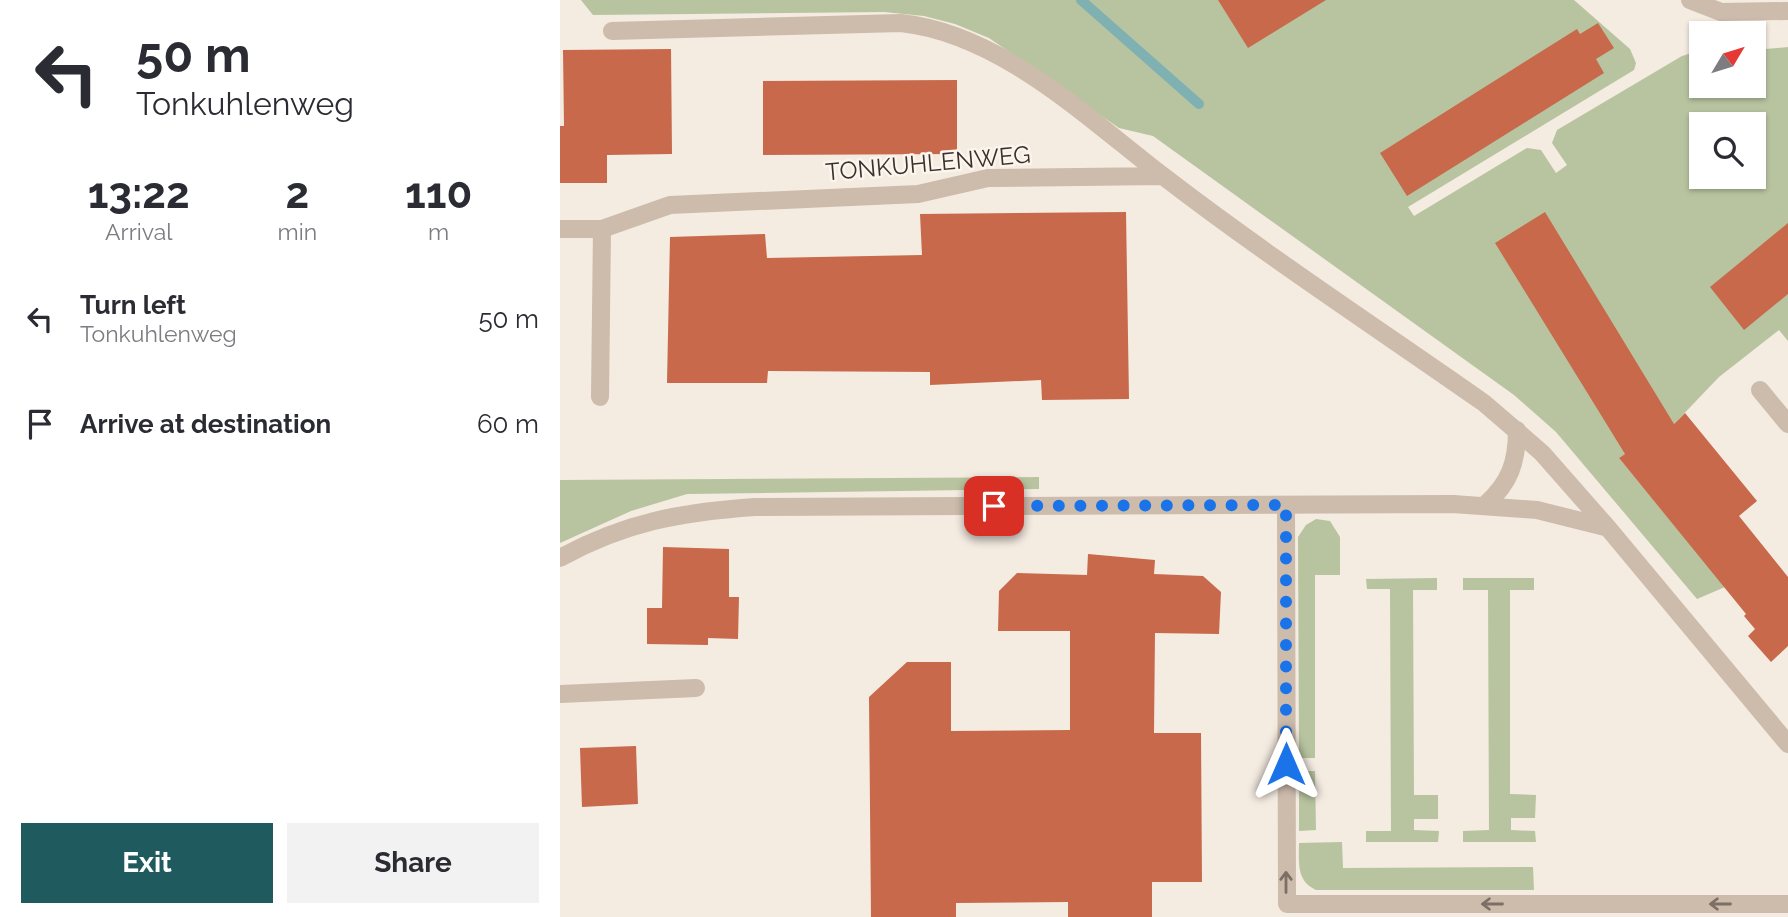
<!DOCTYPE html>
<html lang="en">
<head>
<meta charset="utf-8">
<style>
	:root { --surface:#fff; --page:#f2f2f3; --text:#2b2b33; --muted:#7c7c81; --accent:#1f5a5e }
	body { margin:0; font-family:Raleway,sans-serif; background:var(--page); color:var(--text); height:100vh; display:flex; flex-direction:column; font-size:26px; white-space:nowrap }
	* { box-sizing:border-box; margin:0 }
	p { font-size:23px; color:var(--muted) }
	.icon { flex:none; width:38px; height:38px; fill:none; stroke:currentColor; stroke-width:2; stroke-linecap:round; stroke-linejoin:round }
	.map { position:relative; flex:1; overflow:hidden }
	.drawer { display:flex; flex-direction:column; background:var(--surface); width:560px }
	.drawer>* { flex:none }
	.banner { background:#fff; color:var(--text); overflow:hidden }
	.needle { width:46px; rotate:52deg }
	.buttons { position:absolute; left:1129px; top:21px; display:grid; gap:14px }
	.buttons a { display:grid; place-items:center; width:77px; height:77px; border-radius:0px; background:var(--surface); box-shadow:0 2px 5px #0004; font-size:35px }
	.pin { position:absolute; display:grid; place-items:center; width:60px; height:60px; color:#fff; margin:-30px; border-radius:14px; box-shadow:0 4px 10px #0006 }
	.me { position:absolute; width:77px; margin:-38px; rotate:0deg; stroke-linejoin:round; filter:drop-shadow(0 0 5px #0008) }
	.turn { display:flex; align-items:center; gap:24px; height:147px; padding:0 21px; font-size:32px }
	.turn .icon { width:91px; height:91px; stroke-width:2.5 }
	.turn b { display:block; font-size:49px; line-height:60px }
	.eta { display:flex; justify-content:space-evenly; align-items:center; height:119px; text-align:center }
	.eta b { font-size:42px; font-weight:700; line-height:49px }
	.button { display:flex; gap:14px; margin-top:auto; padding:14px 21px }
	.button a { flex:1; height:80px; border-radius:0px; background:var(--accent); color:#fff; font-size:28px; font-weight:700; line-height:80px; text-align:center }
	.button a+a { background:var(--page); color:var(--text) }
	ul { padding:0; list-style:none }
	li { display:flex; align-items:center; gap:21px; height:105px; padding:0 21px }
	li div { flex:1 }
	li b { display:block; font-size:26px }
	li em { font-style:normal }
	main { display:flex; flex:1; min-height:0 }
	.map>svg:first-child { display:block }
</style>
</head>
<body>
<main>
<section class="drawer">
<div class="banner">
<div class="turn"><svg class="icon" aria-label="left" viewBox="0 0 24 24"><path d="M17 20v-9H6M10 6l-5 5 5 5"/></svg><div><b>50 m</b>Tonkuhlenweg</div></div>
</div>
<div class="eta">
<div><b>13:22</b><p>Arrival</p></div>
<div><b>2</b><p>min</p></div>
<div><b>110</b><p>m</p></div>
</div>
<ul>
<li><svg class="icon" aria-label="left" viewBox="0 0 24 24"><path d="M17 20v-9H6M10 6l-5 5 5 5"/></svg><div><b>Turn left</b><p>Tonkuhlenweg</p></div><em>50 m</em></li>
<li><svg class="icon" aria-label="arrive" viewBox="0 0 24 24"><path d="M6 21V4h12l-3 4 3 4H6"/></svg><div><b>Arrive at destination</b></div><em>60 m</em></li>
</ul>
<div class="button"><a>Exit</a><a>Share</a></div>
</section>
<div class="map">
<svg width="1228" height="917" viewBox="0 0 1228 917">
	<rect width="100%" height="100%" fill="#f4ebe1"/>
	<!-- green -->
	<path fill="#b8c4a0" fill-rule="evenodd" d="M 21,0 L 1014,0 L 1070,49 L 1076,63 L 1074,70 L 848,207 L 854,216 L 967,148 L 981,150 L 996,173 L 1007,165 L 992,143 L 997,130 L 1122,56 L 1141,50 L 1141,86 L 1194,86 L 1194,50 L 1228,47 L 1228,341 L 1219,330 L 1159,377 L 1114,424 L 1059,458 L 1165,587 L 1137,599 L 996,432 L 954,395 L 593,136 L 559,128 L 429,38 L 395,24 L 364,16 L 324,12 L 33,15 ZM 1141,124 L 1194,124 L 1194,177 L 1141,177 Z
		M 479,477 L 479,489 L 127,494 L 71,511 L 0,543 L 0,480 Z
		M 756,519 L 770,521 L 780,537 L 780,575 L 755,575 L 755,758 L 739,758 L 738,537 L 746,525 Z
		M 877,578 L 877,590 L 853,590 L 854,795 L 878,795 L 878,819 L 854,819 L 854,830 L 879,831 L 878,842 L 806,842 L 806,831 L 831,831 L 830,589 L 807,589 L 806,579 Z
		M 903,578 L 974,578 L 974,590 L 950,590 L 950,794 L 976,795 L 975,818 L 951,818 L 951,830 L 975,831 L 976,842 L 903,842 L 903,831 L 929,830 L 928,590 L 903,590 Z
		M 739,771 L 755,771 L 756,830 L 739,831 Z
		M 782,842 L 783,868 L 973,867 L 974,890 L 756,890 C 736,881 739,862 739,843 Z"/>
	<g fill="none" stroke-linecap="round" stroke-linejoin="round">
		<!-- stream -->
		<path stroke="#7fb0b2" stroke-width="10" d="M 521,0 L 639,104"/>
	</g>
	<!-- building -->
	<path fill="#c8694b" d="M 658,0 L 766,0 L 688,48 Z
		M 1038,23 L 1054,48 L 1036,59 L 1044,73 L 847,196 L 820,153 L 1017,29 L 1020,34 Z
		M 111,49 L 112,154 L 47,155 L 47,183 L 0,183 L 0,126 L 4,126 L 3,50 Z
		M 397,80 L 397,154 L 203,155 L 203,81 Z
		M 566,212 L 569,399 L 482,400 L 481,380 L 370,385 L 370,372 L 208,371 L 207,383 L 107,383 L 110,237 L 205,234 L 207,258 L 362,255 L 360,214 Z
		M 985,212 L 1114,424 L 1125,413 L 1197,501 L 1179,516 L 1228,577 L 1228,646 L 1211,662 L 1188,636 L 1195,629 L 1184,616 L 1186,614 L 1059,458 L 1065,454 L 935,243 Z
		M 1228,223 L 1228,294 L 1184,330 L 1150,287 Z
		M 103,547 L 169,549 L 169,597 L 179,597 L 178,639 L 148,638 L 148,645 L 87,644 L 87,608 L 102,608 Z
		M 528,554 L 595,560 L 594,574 L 643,576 L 661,592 L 659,634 L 595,633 L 594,733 L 641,733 L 642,882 L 592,882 L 592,917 L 508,917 L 508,902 L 396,903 L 396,917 L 311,917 L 309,697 L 347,662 L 391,662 L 391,731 L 510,730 L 510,631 L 438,631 L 439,591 L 457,573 L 527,575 Z
		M 76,746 L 78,804 L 22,807 L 20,748 Z"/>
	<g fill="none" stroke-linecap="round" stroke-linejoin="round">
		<!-- minor -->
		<path stroke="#cdbbac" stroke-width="18" d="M 1130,0 L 1161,12 L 1228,11
			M 52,31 L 341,23 C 441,34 526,117 603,176 C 707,256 817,328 924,403 L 982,453 L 1048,528 L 1228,744
			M 0,229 L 42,229
			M 1200,390 L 1228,424
			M 40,397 L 42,229 L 110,205 L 358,194 L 428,178 L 602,176
			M 726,505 L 727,904 L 1228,904
			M 925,505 C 950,483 957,462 957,430
			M 0,558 C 65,522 122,512 195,507 L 893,504 L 977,510 L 1045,527
			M 0,694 L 136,688"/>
	</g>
	<!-- one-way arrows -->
	<defs><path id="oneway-shaft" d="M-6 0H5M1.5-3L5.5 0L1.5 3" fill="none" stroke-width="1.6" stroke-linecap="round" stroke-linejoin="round" transform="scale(1.75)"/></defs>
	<g stroke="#7d6f65">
		<use href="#oneway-shaft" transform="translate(726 882) rotate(-90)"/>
		<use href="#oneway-shaft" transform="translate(932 904) rotate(180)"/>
		<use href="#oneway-shaft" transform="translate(1160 904) rotate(180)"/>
	</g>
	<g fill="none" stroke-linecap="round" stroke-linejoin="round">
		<!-- route -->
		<path stroke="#1a73e8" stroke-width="12" stroke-dasharray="0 21.6" d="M 434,506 L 726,505 L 726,764"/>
	</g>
	<g text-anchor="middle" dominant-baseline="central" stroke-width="5" stroke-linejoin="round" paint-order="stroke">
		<!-- street labels -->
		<g font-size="24" fill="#3b302b" stroke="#fbf5ee">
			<text transform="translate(368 163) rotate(-5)">TONKUHLENWEG</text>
		</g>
	</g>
</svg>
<div class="buttons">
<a><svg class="needle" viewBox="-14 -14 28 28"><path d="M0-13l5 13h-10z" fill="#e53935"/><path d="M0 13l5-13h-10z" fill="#7c7c81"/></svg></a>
<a><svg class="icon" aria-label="search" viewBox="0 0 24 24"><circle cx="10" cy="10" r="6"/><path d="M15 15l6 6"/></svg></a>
</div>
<div class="pin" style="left:434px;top:506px;background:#d93025"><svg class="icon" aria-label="arrive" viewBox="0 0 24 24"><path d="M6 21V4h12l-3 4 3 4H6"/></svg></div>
<svg class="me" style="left:726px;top:764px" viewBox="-20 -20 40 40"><path d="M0-17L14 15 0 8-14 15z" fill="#1a73e8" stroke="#fff" stroke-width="4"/></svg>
</div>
</main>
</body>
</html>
